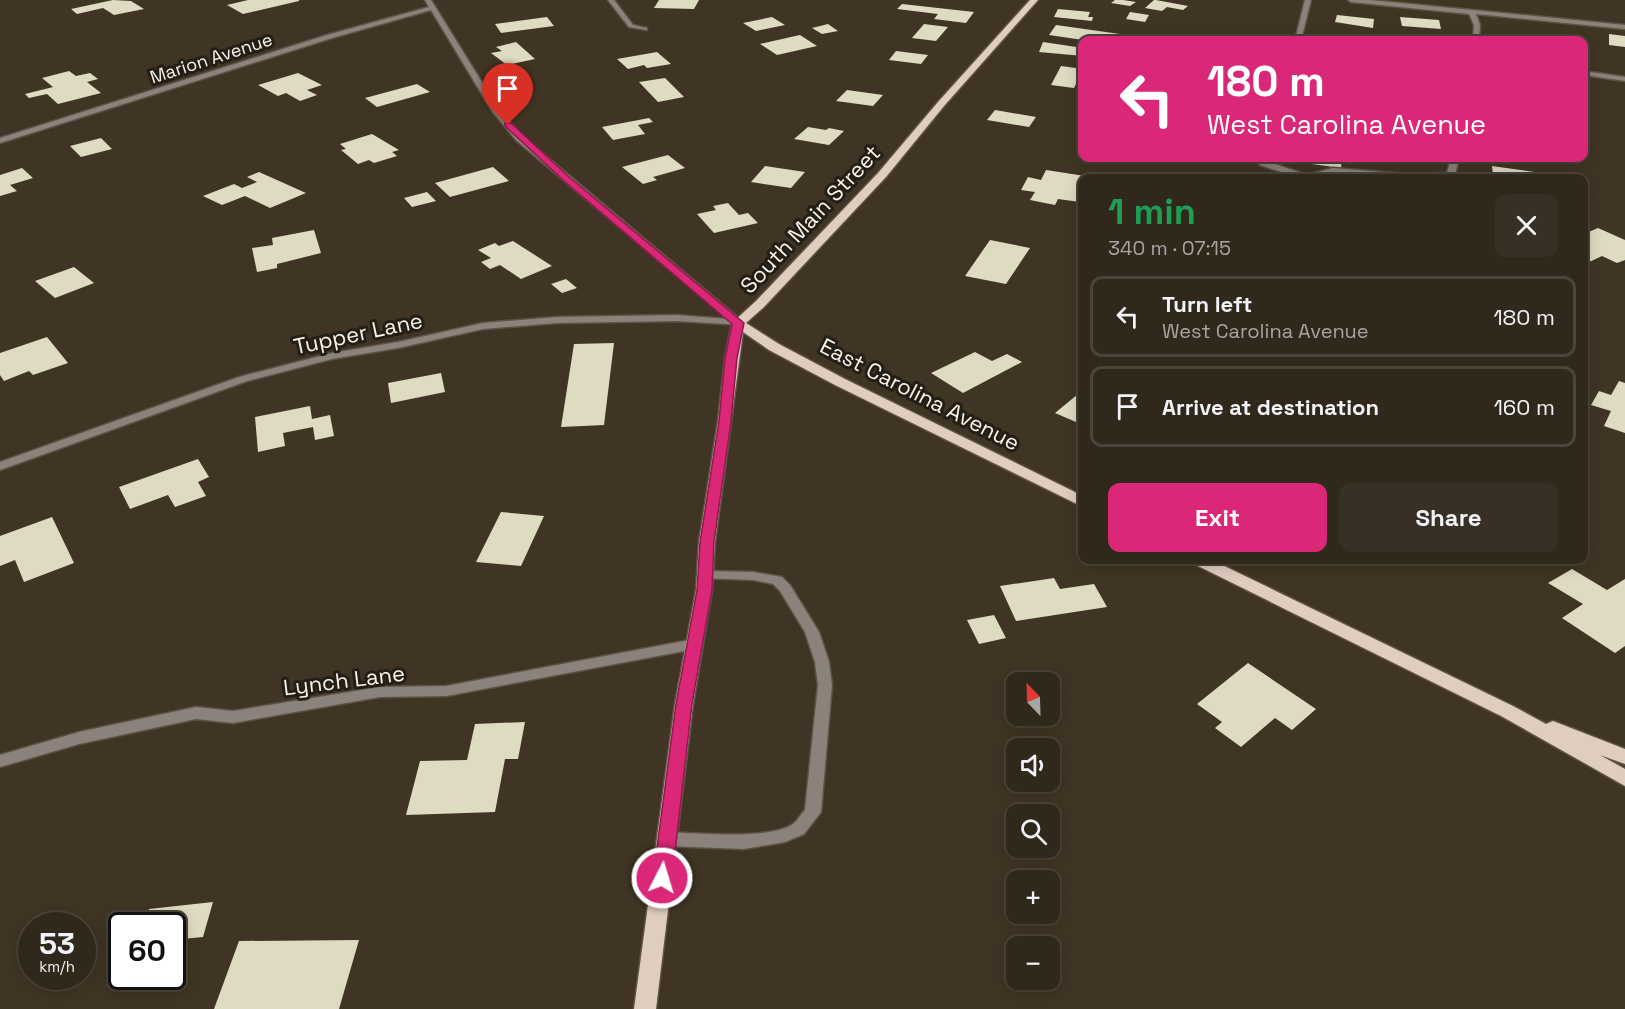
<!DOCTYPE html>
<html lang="en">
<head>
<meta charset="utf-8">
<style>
	:root { --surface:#30281b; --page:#383024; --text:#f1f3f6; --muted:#a8a6a3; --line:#4b443a; --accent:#db2777 }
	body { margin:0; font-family:"Space Grotesk",sans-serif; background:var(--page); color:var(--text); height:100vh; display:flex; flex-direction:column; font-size:22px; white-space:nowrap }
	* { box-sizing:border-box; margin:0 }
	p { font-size:20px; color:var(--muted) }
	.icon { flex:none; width:33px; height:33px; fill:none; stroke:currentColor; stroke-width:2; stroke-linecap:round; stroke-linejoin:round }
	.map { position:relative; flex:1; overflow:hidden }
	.side { position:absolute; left:1078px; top:174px; width:510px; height:390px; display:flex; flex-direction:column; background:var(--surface); border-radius:12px; box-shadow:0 3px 15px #0003,0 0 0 2px var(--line) }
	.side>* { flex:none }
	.hud { position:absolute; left:1078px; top:36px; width:510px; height:126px; border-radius:12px; box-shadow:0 3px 15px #0003,0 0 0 2px var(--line); background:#db2777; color:#fff; overflow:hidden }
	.needle { width:39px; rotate:337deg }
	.tools { position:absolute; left:1006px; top:672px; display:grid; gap:12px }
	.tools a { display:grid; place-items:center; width:54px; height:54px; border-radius:12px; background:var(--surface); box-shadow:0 3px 15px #0003,0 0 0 2px var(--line); font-size:30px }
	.speed { position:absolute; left:18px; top:912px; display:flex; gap:12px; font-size:30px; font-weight:700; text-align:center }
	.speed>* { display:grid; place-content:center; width:78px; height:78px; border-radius:50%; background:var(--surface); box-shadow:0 3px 15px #0003,0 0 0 2px var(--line); line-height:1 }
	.speed small { font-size:15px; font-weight:400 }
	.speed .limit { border:3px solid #111; border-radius:9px; background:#fff; color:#111 }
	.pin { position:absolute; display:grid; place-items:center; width:51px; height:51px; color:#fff; margin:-62px -26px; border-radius:50% 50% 50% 0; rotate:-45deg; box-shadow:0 0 6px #0007 }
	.pin .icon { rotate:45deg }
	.me { position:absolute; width:66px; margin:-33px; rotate:5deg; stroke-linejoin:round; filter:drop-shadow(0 0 4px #0008) }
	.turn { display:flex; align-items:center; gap:21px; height:126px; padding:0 30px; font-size:27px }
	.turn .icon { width:78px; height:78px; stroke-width:2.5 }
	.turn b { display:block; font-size:42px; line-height:51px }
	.round { display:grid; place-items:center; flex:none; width:63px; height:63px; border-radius:12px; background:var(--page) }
	.head { display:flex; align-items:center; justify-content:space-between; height:102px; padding:0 30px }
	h1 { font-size:36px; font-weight:700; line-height:45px; color:#1e9e55 }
	.cta { display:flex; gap:12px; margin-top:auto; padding:12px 30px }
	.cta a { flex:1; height:69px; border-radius:12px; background:var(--accent); color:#fff; font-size:24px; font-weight:700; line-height:69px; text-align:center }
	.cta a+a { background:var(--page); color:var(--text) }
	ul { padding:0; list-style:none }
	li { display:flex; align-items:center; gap:18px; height:81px; margin:0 12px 9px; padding:0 18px; border:3px solid var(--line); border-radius:12px }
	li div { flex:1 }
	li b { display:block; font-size:22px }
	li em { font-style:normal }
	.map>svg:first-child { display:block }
</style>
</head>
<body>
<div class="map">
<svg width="1625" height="1009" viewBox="0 0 1625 1009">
	<rect width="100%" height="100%" fill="#403524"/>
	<!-- building -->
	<path fill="#dedbc2" d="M 113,0 L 131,1 L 144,9 L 114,15 L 103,8 L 77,14 L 71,9 Z
		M 248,0 L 299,0 L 299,1 L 243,14 L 227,5 Z
		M 659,0 L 699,0 L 694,9 L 654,8 Z
		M 1115,0 L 1123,0 L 1136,2 L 1130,6 L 1111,3 Z
		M 1154,0 L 1156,0 L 1188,6 L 1183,10 L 1167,7 L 1162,11 L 1145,8 Z
		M 902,4 L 974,12 L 966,23 L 934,19 L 938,14 L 897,9 Z
		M 1058,9 L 1090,12 L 1088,17 L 1093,17 L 1092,21 L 1054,17 Z
		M 1130,12 L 1149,15 L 1145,22 L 1126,19 Z
		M 1337,15 L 1374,19 L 1373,28 L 1335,22 Z
		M 547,17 L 554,26 L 501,33 L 495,24 Z
		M 772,17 L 785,25 L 756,31 L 743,23 Z
		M 1400,17 L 1439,20 L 1441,29 L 1402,26 Z
		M 828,24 L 838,31 L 822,34 L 812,28 Z
		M 924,24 L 948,27 L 936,41 L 912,38 Z
		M 1056,25 L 1120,34 L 1116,40 L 1085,38 L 1083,40 L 1049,35 Z
		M 1609,34 L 1625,36 L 1625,47 L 1609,45 Z
		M 800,35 L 817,46 L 777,55 L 760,44 Z
		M 516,42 L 535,59 L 507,65 L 491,53 L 502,51 L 496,47 Z
		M 1043,42 L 1083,48 L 1083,56 L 1039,52 Z
		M 896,51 L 928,55 L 921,64 L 889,60 Z
		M 657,52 L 671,64 L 647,68 L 644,65 L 628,69 L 617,59 Z
		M 1061,66 L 1083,69 L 1074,88 L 1051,85 Z
		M 69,71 L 76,76 L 90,73 L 98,79 L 87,82 L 101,93 L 58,104 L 47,94 L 29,98 L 25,94 L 53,87 L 42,78 Z
		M 298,73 L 322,85 L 307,90 L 317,95 L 300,101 L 286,93 L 278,96 L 258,85 Z
		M 665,78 L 684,97 L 658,102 L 639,82 Z
		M 417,84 L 430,92 L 377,107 L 365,98 Z
		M 847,90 L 883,95 L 873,106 L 836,101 Z
		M 995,110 L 1036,117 L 1029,127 L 987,120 Z
		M 649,118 L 653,122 L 638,125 L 645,134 L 613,140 L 602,127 Z
		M 808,127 L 826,130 L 829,128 L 844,131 L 829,145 L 794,139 Z
		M 372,134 L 399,150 L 392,152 L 397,156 L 374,163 L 369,160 L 358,164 L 341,150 L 346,149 L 340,144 Z
		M 101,138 L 112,149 L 81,157 L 70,146 Z
		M 668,155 L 685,168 L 653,177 L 657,180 L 643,184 L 622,167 Z
		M 1298,158 L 1342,158 L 1341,168 L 1297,162 Z
		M 765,166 L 805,172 L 791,188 L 751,182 Z
		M 1492,166 L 1548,174 L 1549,178 L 1521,178 L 1493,174 Z
		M 493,167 L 509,181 L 450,197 L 435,183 Z
		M 22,168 L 33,178 L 10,185 L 17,191 L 0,196 L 0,175 Z
		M 1046,170 L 1085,176 L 1080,186 L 1083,186 L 1083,196 L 1080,202 L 1058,199 L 1055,205 L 1030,200 L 1035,192 L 1021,190 L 1028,177 L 1041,180 Z
		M 259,172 L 306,193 L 270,208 L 245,196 L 222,205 L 203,196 L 234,184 L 242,188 L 257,182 L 247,177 Z
		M 427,192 L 436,201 L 412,207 L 404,198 Z
		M 728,203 L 739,215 L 748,213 L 758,223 L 714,233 L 697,214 L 716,210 L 713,206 Z
		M 1598,228 L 1625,240 L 1625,260 L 1617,263 L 1602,256 L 1587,263 L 1584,261 L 1584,234 Z
		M 314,230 L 321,253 L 277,264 L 277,268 L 257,272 L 252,248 L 273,245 L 272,238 Z
		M 990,240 L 1030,248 L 1006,284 L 965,276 Z
		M 513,241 L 552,266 L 521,279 L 500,265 L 490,269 L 481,262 L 491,258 L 478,250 L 495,243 L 499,246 Z
		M 74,267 L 94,283 L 55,298 L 35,281 Z
		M 566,279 L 577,288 L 562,293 L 551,284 Z
		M 47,337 L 68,363 L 33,375 L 29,371 L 4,381 L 0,375 L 0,353 Z
		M 614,343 L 604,425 L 561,427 L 574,344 Z
		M 975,352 L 992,361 L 1007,354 L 1022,362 L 963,393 L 931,373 Z
		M 441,373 L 445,392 L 391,403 L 388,383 Z
		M 1619,381 L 1625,383 L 1625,433 L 1604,426 L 1611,411 L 1591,405 L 1599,391 L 1611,395 Z
		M 1083,390 L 1083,425 L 1055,413 Z
		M 310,406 L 312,419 L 330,415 L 334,436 L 315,440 L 313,427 L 283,433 L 285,446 L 258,452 L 255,417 Z
		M 198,459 L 209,477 L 198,482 L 206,496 L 175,507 L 168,495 L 130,509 L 119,487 Z
		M 501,512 L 544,516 L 521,566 L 476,562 Z
		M 52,517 L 74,563 L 24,582 L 15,560 L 0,566 L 0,536 Z
		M 1572,569 L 1607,590 L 1625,579 L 1625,646 L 1615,653 L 1562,618 L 1583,604 L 1548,583 Z
		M 1054,578 L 1060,589 L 1094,584 L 1107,607 L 1016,621 L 1000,586 Z
		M 994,615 L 1006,638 L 979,644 L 967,620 Z
		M 1248,663 L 1316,709 L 1292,730 L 1275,718 L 1241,747 L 1215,728 L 1222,722 L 1197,704 Z
		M 525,722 L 518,759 L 505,759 L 495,812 L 406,815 L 420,761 L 467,760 L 475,724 Z
		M 213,902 L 203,937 L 172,940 L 172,926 L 144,926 L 149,909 Z
		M 359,940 L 339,1009 L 214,1009 L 239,941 Z"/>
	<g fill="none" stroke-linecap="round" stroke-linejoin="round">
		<defs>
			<path id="street" d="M 425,0 L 431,0 L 499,110 L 522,136 L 742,321 L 742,325 L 677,321 L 557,323 L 483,329 L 398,348 L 332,359 L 247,381 L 0,470 L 0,462 L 239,377 L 332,353 L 398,342 L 483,323 L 557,317 L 677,315 L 728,319 L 516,140 L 492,111 L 431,10 L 332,38 L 0,143 L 0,138 L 327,35 L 429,7 Z
				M 608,0 L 614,0 L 633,25 L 647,28 L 647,30 L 629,27 Z
				M 1305,0 L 1311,0 L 1301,40 L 1295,40 Z
				M 1348,0 L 1370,0 L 1625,25 L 1625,29 L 1476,14 L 1480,25 L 1479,40 L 1473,40 L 1474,25 L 1469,14 L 1351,2 Z
				M 1584,71 L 1625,77 L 1625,81 L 1584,75 Z
				M 1255,158 L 1263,158 L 1266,161 L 1307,175 L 1333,168 L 1407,174 L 1447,173 L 1451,158 L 1459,158 L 1455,175 L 1451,177 L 1407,178 L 1334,172 L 1314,178 L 1300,178 L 1260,165 Z
				M 706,571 L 753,572 L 782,577 L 790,585 L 819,632 L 829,662 L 832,685 L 821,812 L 804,834 L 785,842 L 744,849 L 666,846 L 660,844 L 658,839 L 660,834 L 666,832 C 694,833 771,840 793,824 C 798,820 801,814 805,810 L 818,685 L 815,662 L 805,632 L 780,591 L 773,584 L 753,580 L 701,578 L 700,575 L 701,572 Z
				M 695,639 L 700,640 L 702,644 L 700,648 L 446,696 L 380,697 L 233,723 L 196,719 L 79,744 L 0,767 L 0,755 L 79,732 L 196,707 L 233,711 L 380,687 L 446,686 Z"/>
			<path id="primary" d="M 1030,0 L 1038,0 L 944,106 L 886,177 L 764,307 L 746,323 L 779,344 L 845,379 L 1083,496 L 1083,507 L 835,385 L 769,350 L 743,332 L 715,542 L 712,590 L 693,704 L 656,1009 L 634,1009 L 675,704 L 696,590 L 699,542 L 718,421 L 725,358 L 732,323 L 756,301 L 878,173 L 938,102 Z
				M 1192,560 L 1212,560 L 1513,706 L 1546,724 L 1553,721 L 1625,749 L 1625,764 L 1600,755 L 1625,769 L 1625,786 L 1501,716 L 1194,564 Z"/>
		</defs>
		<!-- street casing -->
		<use href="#street" stroke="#5e5343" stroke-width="3"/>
		<!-- primary casing -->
		<use href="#primary" stroke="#5e5343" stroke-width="3"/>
		<!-- street -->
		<use href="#street" fill="#8b827c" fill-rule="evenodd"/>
		<!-- primary -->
		<use href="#primary" fill="#dfcdbf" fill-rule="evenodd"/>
	</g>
	<!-- route -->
	<path fill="#db2777" stroke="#8e194d" stroke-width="1.5" d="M 505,123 L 511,123 L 569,177 L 744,323 L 737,358 L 731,421 L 714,542 L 712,590 L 692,704 L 672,878 L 669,883 L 662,886 L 656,883 L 653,878 L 676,704 L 697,590 L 700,542 L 719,421 L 725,358 L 732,324 L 563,180 L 505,126 Z"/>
	<g text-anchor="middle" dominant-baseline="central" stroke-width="6" stroke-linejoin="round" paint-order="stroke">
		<!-- far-street labels -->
		<g font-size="18" fill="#faf3e8" stroke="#231e16">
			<text transform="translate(211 58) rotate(-18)">Marion Avenue</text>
		</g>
		<!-- street labels -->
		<g font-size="22" fill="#faf3e8" stroke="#231e16">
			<text transform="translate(810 219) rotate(-47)">South Main Street</text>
			<text transform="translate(358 333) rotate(-12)">Tupper Lane</text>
			<text transform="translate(920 394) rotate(27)">East Carolina Avenue</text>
			<text transform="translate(344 680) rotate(-7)">Lynch Lane</text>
		</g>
	</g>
</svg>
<div class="tools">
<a><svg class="needle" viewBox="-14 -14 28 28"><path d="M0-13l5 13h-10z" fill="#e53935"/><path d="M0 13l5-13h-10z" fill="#a8a6a3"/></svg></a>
<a><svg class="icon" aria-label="sound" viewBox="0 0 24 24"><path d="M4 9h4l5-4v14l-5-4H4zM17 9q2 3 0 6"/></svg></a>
<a><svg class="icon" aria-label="search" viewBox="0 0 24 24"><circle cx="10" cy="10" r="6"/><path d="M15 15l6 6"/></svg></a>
<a>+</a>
<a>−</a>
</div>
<div class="speed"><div>53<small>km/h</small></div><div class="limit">60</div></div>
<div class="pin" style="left:508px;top:125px;background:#d93025"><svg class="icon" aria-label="arrive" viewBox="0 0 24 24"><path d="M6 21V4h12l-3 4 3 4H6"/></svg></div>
<svg class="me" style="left:662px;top:878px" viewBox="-20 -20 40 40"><circle r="17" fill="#db2777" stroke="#fff" stroke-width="3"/><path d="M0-11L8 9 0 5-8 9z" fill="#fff"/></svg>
<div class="hud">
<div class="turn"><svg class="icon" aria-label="left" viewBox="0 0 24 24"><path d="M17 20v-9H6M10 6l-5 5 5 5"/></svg><div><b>180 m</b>West Carolina Avenue</div></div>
</div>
<section class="side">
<div class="head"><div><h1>1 min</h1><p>340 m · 07:15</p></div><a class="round"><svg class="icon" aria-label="close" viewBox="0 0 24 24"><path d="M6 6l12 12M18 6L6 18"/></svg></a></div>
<ul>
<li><svg class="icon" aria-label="left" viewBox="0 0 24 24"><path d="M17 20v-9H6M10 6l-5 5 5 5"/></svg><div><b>Turn left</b><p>West Carolina Avenue</p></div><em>180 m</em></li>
<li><svg class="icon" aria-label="arrive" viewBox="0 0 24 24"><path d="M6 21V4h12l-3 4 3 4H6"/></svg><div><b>Arrive at destination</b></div><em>160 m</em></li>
</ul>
<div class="cta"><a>Exit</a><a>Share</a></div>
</section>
</div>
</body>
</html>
